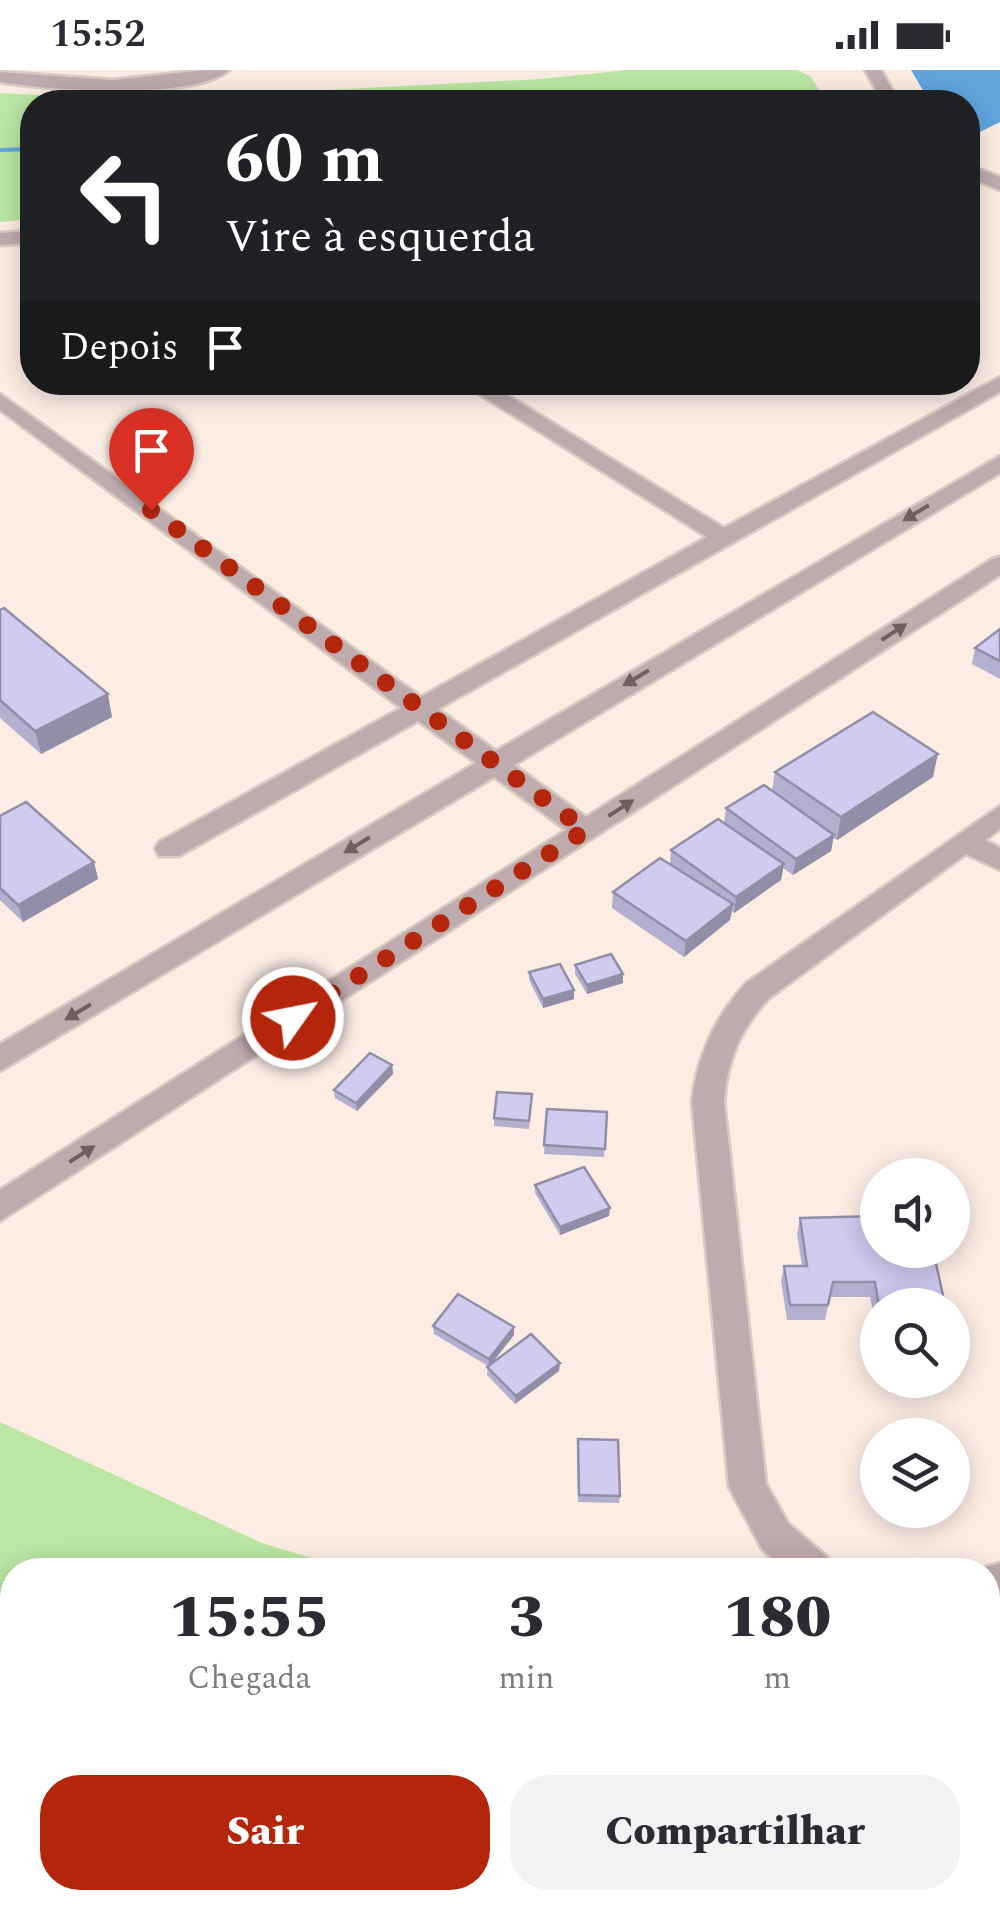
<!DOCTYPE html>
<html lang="pt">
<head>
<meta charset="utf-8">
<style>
	:root { --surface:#fff; --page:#f2f2f3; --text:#2b2b33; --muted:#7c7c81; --accent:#b3260c }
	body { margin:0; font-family:Spectral,serif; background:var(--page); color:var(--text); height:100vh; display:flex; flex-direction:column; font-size:38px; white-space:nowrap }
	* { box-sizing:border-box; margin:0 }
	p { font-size:32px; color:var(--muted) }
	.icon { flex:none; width:55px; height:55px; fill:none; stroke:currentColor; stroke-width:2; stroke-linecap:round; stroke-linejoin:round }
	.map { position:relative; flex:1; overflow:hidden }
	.drawer { position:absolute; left:0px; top:1488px; width:1000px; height:352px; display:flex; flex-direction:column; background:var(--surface); border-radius:40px 40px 0 0; box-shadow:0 5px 25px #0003 }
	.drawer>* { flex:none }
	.banner { position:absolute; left:20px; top:20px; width:960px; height:305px; border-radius:40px; box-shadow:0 5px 25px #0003; background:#202124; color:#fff; overflow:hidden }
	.tools { position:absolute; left:860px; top:1088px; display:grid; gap:20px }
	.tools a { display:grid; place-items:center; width:110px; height:110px; border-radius:50%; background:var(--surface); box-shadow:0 5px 25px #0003; font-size:50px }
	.pin { position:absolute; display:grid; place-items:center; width:85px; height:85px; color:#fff; margin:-102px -42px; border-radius:50% 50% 50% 0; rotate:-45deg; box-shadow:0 0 10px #0007 }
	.pin .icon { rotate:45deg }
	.me { position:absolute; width:110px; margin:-55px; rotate:57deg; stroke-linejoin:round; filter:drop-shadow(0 0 8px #0008) }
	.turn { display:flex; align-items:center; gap:35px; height:210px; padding:0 40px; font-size:45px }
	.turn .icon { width:130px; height:130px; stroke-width:2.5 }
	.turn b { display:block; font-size:70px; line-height:85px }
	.then { display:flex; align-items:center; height:95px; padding:0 40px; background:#0003; gap:20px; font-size:38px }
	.eta { display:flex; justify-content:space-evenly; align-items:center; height:170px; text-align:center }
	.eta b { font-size:60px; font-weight:800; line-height:70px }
	.primary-button { display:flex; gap:20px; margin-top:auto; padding:20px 40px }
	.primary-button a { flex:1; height:115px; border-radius:40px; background:var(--accent); color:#fff; font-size:40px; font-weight:800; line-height:115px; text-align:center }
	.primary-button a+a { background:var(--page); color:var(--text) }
	.status { display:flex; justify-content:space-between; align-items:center; height:70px; padding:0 50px; background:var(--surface); direction:ltr }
	.status svg { height:28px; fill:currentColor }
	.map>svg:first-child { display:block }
</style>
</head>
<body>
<div class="status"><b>15:52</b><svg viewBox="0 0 49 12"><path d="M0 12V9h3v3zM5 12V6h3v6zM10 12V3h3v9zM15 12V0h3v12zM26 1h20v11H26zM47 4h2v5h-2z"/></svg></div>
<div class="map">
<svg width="1000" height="1839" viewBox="0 0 1000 1839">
	<rect width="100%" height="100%" fill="#fcede4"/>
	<!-- green -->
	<path fill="#bbe6a4" d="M 627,0 L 797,0 L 810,6 L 828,32 L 32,32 L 32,149 L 0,152 L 0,23 L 134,30 L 540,9 Z
		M 0,1352 L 262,1473 L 351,1500 L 12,1500 L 12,1828 L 988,1828 L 988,1587 L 1000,1586 L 1000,1839 L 0,1839 Z"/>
	<!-- water -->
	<path fill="#60a5de" d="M 911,0 L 1000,0 L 1000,52 L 968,68 L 968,32 L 930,32 Z"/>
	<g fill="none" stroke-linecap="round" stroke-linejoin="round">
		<!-- stream -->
		<path fill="#60a5de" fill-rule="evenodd" d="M 814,29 L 817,29 L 817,32 L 799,32 Z
			M 32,77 L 32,81 L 0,82 L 0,78 Z
			M 0,1682 L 12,1684 L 12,1702 L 0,1700 Z
			M 535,1828 L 582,1828 L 595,1832 L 598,1839 L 549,1839 L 538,1835 Z"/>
		<defs>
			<path id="minor" d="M 205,0 L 229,0 C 192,31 49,20 0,12 L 0,2 L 113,10 Z
				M 865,0 L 881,0 L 899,32 L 883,32 Z
				M 968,95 L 1000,107 L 1000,120 L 968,107 Z
				M 32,161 L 32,173 L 0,175 L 0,163 Z
				M 1000,307 L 1000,322 L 438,639 L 496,681 L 1000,386 L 1000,403 L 514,695 L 586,747 L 992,489 L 1000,487 L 1000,505 L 0,1151 L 0,1120 L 566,760 L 494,707 L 0,1001 L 0,974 L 476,693 L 418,651 L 179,786 L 159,786 L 155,779 L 159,772 L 401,638 L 0,340 L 0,324 L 421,627 L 707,467 L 460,312 L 486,312 L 724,458 Z
				M 1000,736 L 1000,759 L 985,770 L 1000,778 L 1000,800 L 966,784 L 768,929 C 740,960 727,990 724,1032 L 766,1414 L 788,1453 L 827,1487 L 832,1500 L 785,1500 L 762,1479 L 729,1417 L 692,1032 C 697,985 715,948 746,913 Z
				M 1000,1493 L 1000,1529 L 988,1532 L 988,1500 L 977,1500 Z"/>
		</defs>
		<!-- minor casing -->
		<use href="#minor" stroke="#d9cbc2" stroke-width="5"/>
		<!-- minor -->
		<use href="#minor" fill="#beabae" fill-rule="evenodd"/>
	</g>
	<!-- wall -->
	<path fill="#b3afce" d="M 771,312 L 802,312 L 786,321 Z
		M 0,540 L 112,647 L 41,684 L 0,648 Z
		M 1000,559 L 1000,609 L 972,594 L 975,578 Z
		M 775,702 L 933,707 L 837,770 L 833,768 L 831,781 L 793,805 L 783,798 L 781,810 L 734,843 L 732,841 L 730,850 L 684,887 L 612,838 L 613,822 L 670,794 L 671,780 L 724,753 L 726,738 L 772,721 Z
		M 0,746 L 94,792 L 98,809 L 23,852 L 0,830 Z
		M 575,895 L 623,904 L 623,913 L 587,924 L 575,904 Z
		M 529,902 L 574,929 L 543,938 L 529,910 Z
		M 392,995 L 393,1004 L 357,1041 L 335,1028 L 334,1020 Z
		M 532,1024 L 529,1059 L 494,1056 L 494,1048 Z
		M 547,1039 L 607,1042 L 604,1087 L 544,1084 Z
		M 535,1115 L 609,1146 L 560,1165 L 535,1123 Z
		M 800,1148 L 944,1230 L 942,1235 L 878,1235 L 878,1246 L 874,1246 L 870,1227 L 830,1227 L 825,1250 L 787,1250 L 781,1211 L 784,1196 L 802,1196 L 797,1164 Z
		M 433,1256 L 514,1265 L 492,1293 L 560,1293 L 559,1301 L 515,1334 L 487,1305 L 488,1296 L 434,1264 Z
		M 577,1377 L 620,1426 L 619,1433 L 578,1432 Z"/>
	<!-- shaded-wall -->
	<path fill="#928ea7" d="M 787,312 L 802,312 L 786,321 Z
		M 108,624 L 112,647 L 41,684 L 35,661 Z
		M 938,684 L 933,707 L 837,770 L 841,747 Z
		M 834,765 L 831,781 L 793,805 L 796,789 Z
		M 94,792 L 98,809 L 23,852 L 18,835 Z
		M 784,794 L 781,810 L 734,843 L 736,827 Z
		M 733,834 L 730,850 L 684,887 L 686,871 Z
		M 623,904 L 623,913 L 587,924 L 587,915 Z
		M 574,920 L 574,929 L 543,938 L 543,929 Z
		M 392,995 L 393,1004 L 357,1041 L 356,1033 Z
		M 610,1138 L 609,1146 L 560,1165 L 560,1157 Z
		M 514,1257 L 514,1265 L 489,1297 L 489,1289 Z
		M 560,1293 L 559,1301 L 515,1334 L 516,1326 Z"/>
	<!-- building -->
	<path fill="#d0cbef" stroke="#928ea7" stroke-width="2.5" d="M 4,538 L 108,624 L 35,661 L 0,630 L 0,540 Z
		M 1000,559 L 1000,591 L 975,578 Z
		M 873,642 L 938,684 L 841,747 L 775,702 Z
		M 764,715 L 834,765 L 796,789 L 726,738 Z
		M 26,732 L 94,792 L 18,835 L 0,818 L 0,746 Z
		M 718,749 L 784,794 L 736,827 L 671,780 Z
		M 660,788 L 733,834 L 686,871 L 613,822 Z
		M 611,884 L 623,904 L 587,915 L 575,895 Z
		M 560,894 L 574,920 L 543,929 L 529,902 Z
		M 370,983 L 392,995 L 356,1033 L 334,1020 Z
		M 497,1022 L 532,1024 L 529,1051 L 494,1048 Z
		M 547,1039 L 607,1042 L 605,1079 L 544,1075 Z
		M 584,1097 L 610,1138 L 560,1157 L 535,1115 Z
		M 878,1146 L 878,1180 L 933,1180 L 944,1230 L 878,1231 L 875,1212 L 833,1212 L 828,1235 L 790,1235 L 784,1196 L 807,1196 L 800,1148 Z
		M 458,1224 L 514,1257 L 489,1289 L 433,1256 Z
		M 531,1264 L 560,1293 L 516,1326 L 487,1297 Z
		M 578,1369 L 618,1370 L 620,1426 L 579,1425 Z"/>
	<!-- one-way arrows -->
	<defs><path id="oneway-solid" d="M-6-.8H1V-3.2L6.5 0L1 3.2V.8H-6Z" transform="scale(2.5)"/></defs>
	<g fill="#70605c">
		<use href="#oneway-solid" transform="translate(916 443) rotate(149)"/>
		<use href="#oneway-solid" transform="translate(894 562) rotate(-33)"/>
		<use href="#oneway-solid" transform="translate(636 608) rotate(149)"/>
		<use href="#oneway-solid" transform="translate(621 738) rotate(-33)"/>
		<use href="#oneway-solid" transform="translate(357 775) rotate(149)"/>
		<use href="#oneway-solid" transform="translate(78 942) rotate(149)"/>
		<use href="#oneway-solid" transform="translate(82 1084) rotate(-33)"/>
	</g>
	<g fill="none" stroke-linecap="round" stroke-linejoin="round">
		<!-- route -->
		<path stroke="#b3260c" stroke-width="18" stroke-dasharray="0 32.4" d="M 151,440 L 586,760 L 293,948"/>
	</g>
</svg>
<div class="tools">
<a><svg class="icon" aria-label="sound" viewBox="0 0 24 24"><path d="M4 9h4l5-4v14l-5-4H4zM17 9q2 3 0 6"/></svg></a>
<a><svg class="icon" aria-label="search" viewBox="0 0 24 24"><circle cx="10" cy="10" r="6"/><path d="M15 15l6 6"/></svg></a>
<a><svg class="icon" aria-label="layers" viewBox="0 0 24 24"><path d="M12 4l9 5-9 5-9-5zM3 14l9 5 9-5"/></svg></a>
</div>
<div class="pin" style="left:151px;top:440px;background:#d93025"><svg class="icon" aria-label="arrive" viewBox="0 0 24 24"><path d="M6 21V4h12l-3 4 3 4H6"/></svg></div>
<svg class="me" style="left:293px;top:948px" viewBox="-20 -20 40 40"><circle r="17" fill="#b3260c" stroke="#fff" stroke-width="3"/><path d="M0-11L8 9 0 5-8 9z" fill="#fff"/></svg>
<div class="banner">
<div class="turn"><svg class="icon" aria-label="left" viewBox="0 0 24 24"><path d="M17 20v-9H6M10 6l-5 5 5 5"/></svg><div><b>60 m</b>Vire à esquerda</div></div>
<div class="then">Depois<svg class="icon" aria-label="arrive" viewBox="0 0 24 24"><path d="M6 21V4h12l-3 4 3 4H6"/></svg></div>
</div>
<section class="drawer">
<div class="eta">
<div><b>15:55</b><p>Chegada</p></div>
<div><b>3</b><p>min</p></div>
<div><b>180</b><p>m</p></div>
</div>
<div class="primary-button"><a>Sair</a><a>Compartilhar</a></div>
</section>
</div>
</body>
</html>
